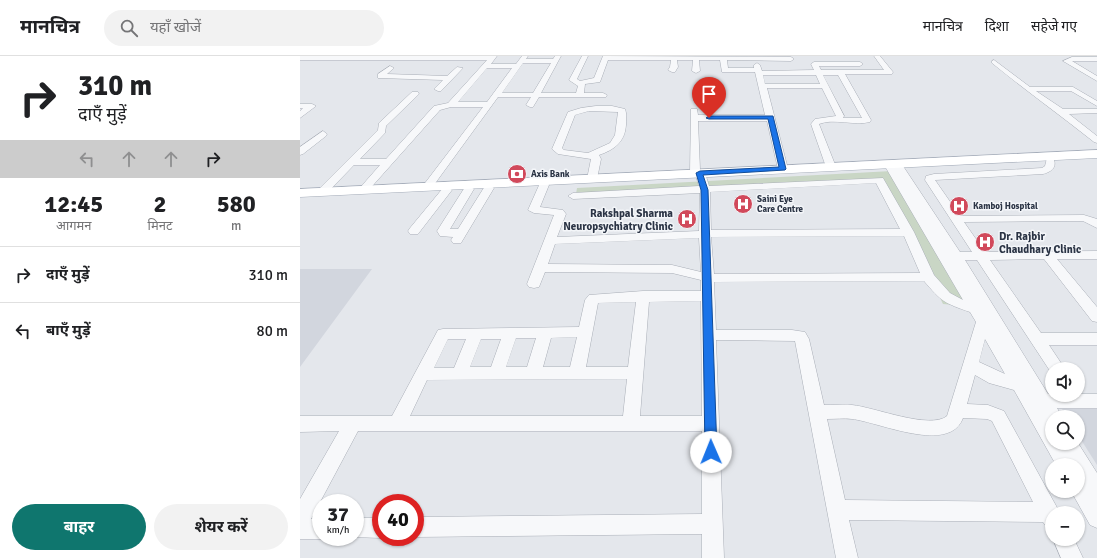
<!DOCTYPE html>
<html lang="hi">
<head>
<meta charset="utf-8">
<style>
	:root { --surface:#fff; --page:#f2f2f2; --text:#202124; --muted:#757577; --line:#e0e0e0; --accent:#0f766e }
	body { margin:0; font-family:Signika,"Noto Sans Devanagari",sans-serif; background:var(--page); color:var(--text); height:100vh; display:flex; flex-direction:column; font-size:15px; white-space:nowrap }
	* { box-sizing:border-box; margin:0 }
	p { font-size:13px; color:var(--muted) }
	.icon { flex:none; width:22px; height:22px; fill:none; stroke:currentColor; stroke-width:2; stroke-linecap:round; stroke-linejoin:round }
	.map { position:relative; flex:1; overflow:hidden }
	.side { display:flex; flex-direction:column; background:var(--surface); width:300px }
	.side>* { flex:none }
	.banner { background:#fff; color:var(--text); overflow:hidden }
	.tools { position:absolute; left:745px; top:306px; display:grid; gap:8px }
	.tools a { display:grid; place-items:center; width:40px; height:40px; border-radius:50%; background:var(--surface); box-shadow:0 1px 3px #0004; font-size:20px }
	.speed { position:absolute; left:12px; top:438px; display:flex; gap:8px; font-size:20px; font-weight:700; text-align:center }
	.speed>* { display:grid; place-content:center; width:52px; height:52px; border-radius:50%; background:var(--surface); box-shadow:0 1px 3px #0004; line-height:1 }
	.speed small { font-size:10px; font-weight:400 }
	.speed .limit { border:6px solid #d22; background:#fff; color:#111 }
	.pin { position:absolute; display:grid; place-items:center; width:34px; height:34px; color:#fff; margin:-41px -17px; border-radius:50% 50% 50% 0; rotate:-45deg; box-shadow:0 0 4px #0007 }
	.pin .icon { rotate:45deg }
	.me { position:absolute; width:44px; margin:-22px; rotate:359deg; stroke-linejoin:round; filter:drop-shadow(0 0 3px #0008) }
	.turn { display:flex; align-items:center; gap:14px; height:84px; padding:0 12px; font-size:18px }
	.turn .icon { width:52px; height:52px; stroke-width:2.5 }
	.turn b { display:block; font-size:28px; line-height:34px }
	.lanes { display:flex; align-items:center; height:38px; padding:0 12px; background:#0003; justify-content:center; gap:20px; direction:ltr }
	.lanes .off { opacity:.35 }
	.eta { display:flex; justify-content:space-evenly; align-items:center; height:68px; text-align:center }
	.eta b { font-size:24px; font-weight:700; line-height:28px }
	.action { display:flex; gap:8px; margin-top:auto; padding:8px 12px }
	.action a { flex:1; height:46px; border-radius:24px; background:var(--accent); color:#fff; font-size:16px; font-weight:700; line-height:46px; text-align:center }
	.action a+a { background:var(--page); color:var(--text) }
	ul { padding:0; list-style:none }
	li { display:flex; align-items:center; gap:12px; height:56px; padding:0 12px; border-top:1px solid var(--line) }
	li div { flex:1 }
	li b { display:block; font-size:15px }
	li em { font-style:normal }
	header { display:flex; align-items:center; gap:24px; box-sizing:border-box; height:56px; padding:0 20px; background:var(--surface); border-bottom:1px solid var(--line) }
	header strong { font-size:19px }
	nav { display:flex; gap:22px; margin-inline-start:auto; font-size:14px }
	.search { width:280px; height:36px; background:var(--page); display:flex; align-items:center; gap:10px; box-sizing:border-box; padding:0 14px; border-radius:22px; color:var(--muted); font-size:15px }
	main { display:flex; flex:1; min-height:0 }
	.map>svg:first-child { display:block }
</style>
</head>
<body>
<header>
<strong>मानचित्र</strong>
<div class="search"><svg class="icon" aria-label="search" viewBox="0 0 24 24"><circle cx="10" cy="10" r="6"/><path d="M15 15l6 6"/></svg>यहाँ खोजें</div>
<nav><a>मानचित्र</a><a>दिशा</a><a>सहेजे गए</a></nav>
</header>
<main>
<section class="side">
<div class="banner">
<div class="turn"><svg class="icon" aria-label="right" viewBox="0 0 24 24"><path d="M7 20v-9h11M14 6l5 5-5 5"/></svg><div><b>310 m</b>दाएँ मुड़ें</div></div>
<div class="lanes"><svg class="icon off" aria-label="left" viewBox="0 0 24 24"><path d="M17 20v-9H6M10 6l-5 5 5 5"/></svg><svg class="icon off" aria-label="ahead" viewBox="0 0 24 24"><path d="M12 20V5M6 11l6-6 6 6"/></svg><svg class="icon off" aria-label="ahead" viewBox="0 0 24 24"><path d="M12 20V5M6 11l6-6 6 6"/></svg><svg class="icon" aria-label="right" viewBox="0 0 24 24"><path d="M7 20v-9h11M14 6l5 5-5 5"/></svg></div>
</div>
<div class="eta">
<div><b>12:45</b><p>आगमन</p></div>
<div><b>2</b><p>मिनट</p></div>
<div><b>580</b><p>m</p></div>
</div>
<ul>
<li><svg class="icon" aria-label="right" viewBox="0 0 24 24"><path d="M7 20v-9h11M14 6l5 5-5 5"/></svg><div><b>दाएँ मुड़ें</b></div><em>310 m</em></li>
<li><svg class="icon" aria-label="left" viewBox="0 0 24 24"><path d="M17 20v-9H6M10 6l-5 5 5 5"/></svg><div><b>बाएँ मुड़ें</b></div><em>80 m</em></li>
</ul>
<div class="action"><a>बाहर</a><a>शेयर करें</a></div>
</section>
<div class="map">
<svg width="797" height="502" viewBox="0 0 797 502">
	<rect width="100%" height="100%" fill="#e4e7ec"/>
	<!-- built -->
	<path fill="#d2d6de" d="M 0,213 L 72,213 L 0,311 Z
		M 762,353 L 797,353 L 797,409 L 778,379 L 778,361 L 767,361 Z"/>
	<!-- green -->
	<path fill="#c9d6c5" d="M 592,115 L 667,250 L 643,248 L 582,123 L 276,138 L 277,132 Z"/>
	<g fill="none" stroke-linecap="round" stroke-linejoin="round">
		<defs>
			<path id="minor" d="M 0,0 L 197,0 L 191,8 L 216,8 L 222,0 L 228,0 L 226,3 L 253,3 L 255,0 L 261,0 L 241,37 L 276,37 L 278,30 L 269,24 L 282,0 L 288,0 L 277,23 L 280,25 L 294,22 L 303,0 L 491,1 L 494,3 L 491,5 L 427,4 L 428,12 L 454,12 L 454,9 L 457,7 L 460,9 L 462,15 L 514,14 L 511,8 L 514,6 L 560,6 L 563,8 L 560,10 L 519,10 L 521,14 L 584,14 L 574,0 L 580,0 L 593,16 L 592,18 L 545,18 L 571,64 L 570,66 C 554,70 534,62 519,68 L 536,111 L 535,113 L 531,114 L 526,111 L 511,68 L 515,63 L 536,60 L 522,32 L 467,32 L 488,113 L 487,115 L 479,115 L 478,113 L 467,65 L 398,65 L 400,114 L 405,117 L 409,130 L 583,122 L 614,176 L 634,219 L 650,237 L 663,244 L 586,112 L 589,107 L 592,106 L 603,110 L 660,196 L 672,196 L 625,124 L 626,120 L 634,118 L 742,112 L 745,110 L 747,102 L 753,102 C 758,111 751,116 743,118 L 635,124 L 660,160 L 784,159 L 797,163 L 797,172 L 783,165 L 664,166 L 685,196 L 797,195 L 797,203 L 757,203 L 797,251 L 797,266 L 792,265 L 744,203 L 690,204 L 741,277 L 797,277 L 797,289 L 749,289 L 765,313 L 752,313 L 752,318 L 677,204 L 665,204 L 748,338 L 797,338 L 797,352 L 757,352 L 762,361 L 752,361 L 752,387 L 778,387 L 797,417 L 797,472 L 790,469 L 771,435 L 778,435 L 778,409 L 756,409 L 714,334 L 689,327 L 675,319 L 667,348 L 688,349 L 704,355 L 760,457 L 752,457 L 752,472 L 745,469 L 743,466 L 549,464 L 558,502 L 536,502 L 495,285 L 416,284 L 424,502 L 402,502 L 402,478 L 115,481 L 115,461 L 402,458 L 402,375 L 58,375 L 11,463 L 21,463 L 21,481 L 26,481 L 21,483 L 0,483 L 0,443 L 39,375 L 0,376 L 0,360 L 92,360 L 138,274 L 143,273 L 279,271 L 285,244 L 289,239 L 343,235 L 401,235 L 401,224 L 372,217 L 245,216 L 239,231 L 234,232 L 229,231 L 227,228 L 254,159 L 234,157 L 228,154 L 240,127 L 248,127 L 249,129 L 240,151 L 263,154 L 266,158 L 257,181 L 399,175 L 400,137 L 273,143 L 268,140 L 273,137 L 399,130 L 396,120 L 391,119 L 390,117 L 391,53 L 397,53 L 398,59 L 465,59 L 455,16 L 422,16 L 420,4 L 399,4 L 400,15 L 396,17 L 392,15 L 393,4 L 377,4 L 378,11 L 375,16 L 372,16 L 368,14 L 370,11 L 371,4 L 308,4 L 300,26 L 285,28 L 284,37 L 303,37 L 307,39 L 306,41 L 239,41 L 233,51 L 230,51 L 226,49 L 231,41 L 198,41 L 131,133 L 123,133 L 122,131 L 183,51 L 151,51 L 140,54 L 67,136 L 63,137 L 58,134 L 80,109 L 54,109 L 26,138 L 18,138 L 17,136 L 18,134 L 78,74 L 79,67 L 112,36 L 118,36 L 119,38 L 86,70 L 85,77 L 60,103 L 86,103 L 134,50 L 148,47 L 187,4 L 0,4 ZM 223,7 L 251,7 L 233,37 L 202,37 ZM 187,12 L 212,12 L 187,46 L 158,46 ZM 463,19 L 516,19 L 520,28 L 465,28 ZM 523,19 L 538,19 L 562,62 L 543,62 L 544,60 ZM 576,127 L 600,173 L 411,174 L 410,136 ZM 604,180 L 620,217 L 414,218 L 411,181 ZM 399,182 L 401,216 L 372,209 L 248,208 L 255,188 ZM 624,225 C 642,246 644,247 670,256 L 676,266 L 647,360 C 630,374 574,351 552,349 C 543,348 533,349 524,349 L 509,283 L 505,276 L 492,274 L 416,274 L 414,226 ZM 401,245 L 402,360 L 340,360 L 349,246 ZM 336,246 L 328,311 L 286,311 L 298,247 ZM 277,281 L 270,311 L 243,311 L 251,282 ZM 216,282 L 236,282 L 227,311 L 206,311 ZM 148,283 L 166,283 L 154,312 L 134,312 ZM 181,283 L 201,283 L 191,311 L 170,311 ZM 685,283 L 705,318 L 679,306 ZM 327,323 L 323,360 L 110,360 L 127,324 ZM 663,362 L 687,363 L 692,365 L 733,446 L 545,444 L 527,363 C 535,363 544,362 552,363 C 579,366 650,399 663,362 Z
				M 772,1 L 797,1 L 797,5 L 772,5 L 797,20 L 797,25 L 763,5 Z
				M 694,4 L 730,31 L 773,31 L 797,45 L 797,50 L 771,35 L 736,35 L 763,53 L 797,53 L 797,57 L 769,58 L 797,80 L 797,87 L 794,86 C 760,59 725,34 692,7 L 692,5 Z
				M 90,10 L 94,12 L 87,18 L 147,20 L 157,11 L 163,12 L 141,35 L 138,35 L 134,33 L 143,24 L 78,22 L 78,18 Z
				M 0,48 L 12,48 L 16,50 L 0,62 L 0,55 L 3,52 L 0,52 Z
				M 296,50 L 312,50 L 325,53 C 327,58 326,64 326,69 C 325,86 314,94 299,99 L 301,103 L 297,123 L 292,126 L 287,123 L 291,103 L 258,98 L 252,93 L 268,56 L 281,52 ZM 289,55 L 318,56 L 315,79 L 310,87 L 288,97 L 264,94 L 262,92 L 275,59 Z
				M 23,75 L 27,78 L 26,80 L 3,98 L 0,99 L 0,91 Z
				M 189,129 L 194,132 L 161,187 L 153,187 L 151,184 L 153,181 L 140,180 L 137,175 L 165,131 L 169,130 L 174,133 L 150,173 L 158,173 L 185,130 Z
				M 147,131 L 152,134 L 118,178 L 110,178 L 108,175 L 110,172 L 143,132 Z
				M 55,462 L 81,462 L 81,481 L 84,481 L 81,482 L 52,481 L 55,481 Z
				M 753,483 L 774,483 L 783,502 L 761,502 Z"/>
			<path id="major" d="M 797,94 L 797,102 L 0,141 L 0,133 Z"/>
		</defs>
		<!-- minor casing -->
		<use href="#minor" stroke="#a9aeb7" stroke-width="1"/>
		<!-- major casing -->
		<use href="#major" stroke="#a3abb8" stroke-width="1"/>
		<!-- minor -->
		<use href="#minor" fill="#f7f8fa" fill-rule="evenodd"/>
		<!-- major -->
		<use href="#major" fill="#fff" fill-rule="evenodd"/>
	</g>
	<!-- route -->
	<path fill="#1a73e8" stroke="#114b97" d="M 473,60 L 486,113 L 485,114 L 403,119 L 408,134 L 417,396 L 415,400 L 411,401 L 407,400 L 405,396 L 401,134 L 396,117 L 400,115 L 479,111 L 468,63 L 409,63 L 406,62 L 409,60 Z"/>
	<!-- icons -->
	<defs>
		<symbol id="bank-disc" viewBox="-11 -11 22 22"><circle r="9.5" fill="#d1495b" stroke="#f4f6f9"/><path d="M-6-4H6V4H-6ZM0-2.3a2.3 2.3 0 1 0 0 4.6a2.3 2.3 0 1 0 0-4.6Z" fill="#fff"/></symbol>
		<symbol id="hospital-disc" viewBox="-11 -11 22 22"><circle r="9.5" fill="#d1495b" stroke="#f4f6f9"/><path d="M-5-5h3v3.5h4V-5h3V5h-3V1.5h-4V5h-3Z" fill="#fff"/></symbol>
	</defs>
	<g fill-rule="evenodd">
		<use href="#bank-disc" x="206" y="107" width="22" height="22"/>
		<use href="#hospital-disc" x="432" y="137" width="22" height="22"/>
		<use href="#hospital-disc" x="648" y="139" width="22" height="22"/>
		<use href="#hospital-disc" x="376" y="152" width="22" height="22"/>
		<use href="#hospital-disc" x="674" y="175" width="22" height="22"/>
	</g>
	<g text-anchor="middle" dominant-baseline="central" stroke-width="3" stroke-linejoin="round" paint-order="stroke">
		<!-- far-poi labels -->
		<g font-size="9" font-weight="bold" fill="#2b3445" stroke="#f4f6f9" text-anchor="start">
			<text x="231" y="118">Axis Bank</text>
			<text x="457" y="143">Saini Eye<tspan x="457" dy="10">Care Centre</tspan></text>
			<text x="673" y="150">Kamboj Hospital</text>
		</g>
		<!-- poi labels -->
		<g font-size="11" font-weight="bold" fill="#2b3445" stroke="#f4f6f9" text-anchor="end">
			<text x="373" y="157">Rakshpal Sharma<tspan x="373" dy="13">Neuropsychiatry Clinic</tspan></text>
			<text x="699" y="180" text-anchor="start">Dr. Rajbir<tspan x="699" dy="13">Chaudhary Clinic</tspan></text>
		</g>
	</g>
</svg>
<div class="tools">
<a><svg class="icon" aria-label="sound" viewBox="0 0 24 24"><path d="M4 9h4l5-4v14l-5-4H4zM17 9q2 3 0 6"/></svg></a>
<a><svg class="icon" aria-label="search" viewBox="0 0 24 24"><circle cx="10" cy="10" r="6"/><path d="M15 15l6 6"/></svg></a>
<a>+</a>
<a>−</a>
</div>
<div class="speed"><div>37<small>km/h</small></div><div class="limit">40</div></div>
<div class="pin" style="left:409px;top:62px;background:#d93025"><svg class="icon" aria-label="arrive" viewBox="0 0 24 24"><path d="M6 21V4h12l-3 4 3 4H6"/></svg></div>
<svg class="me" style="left:411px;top:396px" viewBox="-20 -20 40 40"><circle r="19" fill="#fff"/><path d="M0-13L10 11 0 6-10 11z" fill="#1a73e8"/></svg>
</div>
</main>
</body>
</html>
